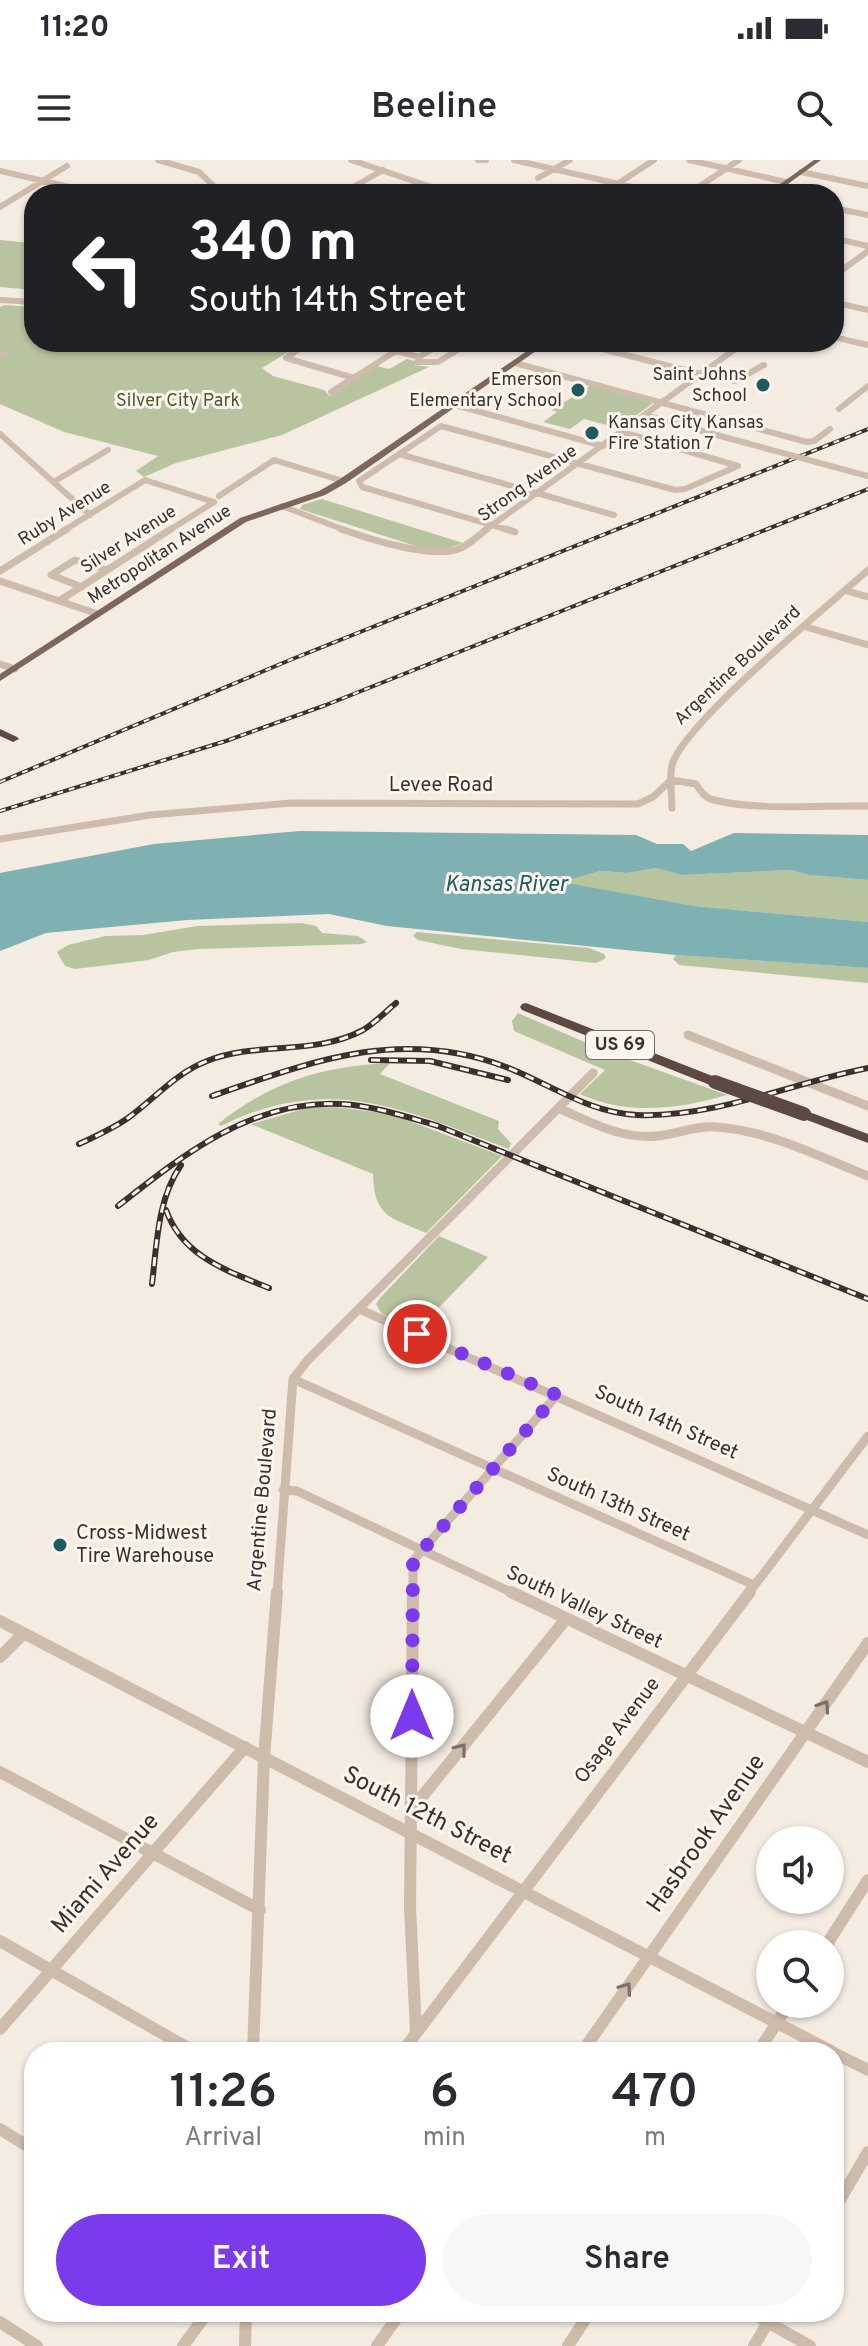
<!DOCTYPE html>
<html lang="en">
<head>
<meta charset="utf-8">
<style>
	:root { --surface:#fff; --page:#f7f7f7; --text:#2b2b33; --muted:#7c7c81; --accent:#7c3aed }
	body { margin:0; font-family:Overpass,sans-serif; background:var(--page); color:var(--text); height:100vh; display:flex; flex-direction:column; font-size:30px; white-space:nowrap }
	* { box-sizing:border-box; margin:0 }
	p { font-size:26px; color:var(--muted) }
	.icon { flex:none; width:44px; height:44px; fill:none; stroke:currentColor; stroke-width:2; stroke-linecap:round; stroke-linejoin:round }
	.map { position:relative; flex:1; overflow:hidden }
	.panel { position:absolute; left:24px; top:1882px; width:820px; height:280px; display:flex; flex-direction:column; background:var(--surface); border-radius:32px; box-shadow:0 2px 6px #0004 }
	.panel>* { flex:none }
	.top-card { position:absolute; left:24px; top:24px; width:820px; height:168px; border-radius:32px; box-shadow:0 2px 6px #0004; background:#202124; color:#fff; overflow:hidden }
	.controls { position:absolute; left:756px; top:1666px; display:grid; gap:16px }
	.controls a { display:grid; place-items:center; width:88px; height:88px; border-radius:50%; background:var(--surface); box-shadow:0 2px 6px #0004; font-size:40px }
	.pin { position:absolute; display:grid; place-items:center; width:68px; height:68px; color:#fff; margin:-34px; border:4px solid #fff; border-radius:50%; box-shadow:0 2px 8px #0007 }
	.me { position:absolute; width:88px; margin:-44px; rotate:0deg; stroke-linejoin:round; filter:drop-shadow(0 0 6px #0008) }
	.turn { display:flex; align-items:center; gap:28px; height:168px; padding:0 32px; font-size:36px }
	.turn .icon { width:104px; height:104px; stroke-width:2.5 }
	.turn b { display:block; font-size:56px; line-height:68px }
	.eta { display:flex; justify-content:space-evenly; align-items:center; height:136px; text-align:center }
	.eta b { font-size:48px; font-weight:600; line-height:56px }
	.primary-button { display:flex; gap:16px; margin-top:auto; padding:16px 32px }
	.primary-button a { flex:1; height:92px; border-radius:48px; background:var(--accent); color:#fff; font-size:32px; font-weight:600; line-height:92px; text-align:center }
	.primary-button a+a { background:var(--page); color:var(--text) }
	.status { display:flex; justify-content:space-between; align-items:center; height:56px; padding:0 40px; background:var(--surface); direction:ltr }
	.status svg { height:22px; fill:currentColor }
	header { display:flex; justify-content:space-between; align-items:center; height:104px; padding:0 32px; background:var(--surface); font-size:36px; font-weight:600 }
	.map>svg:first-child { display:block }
</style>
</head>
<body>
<div class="status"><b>11:20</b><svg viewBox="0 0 49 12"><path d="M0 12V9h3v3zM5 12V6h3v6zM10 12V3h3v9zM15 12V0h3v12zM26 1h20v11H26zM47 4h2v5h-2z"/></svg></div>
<header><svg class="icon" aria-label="menu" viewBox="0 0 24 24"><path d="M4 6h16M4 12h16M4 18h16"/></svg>Beeline<svg class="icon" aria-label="search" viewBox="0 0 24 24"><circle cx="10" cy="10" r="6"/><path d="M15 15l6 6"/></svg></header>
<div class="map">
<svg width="868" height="2186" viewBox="0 0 868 2186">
	<rect width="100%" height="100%" fill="#f4ebe1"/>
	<!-- green -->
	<path fill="#b8c4a0" d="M 34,76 L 34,130 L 0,127 L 0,80 L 31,83 Z
		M 5,145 L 34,147 L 34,182 L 300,182 L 301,184 L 262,208 L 273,216 L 324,230 L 330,236 L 377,206 L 389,209 L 407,199 L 415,201 L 415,205 L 429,207 L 282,275 L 176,303 L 144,317 L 136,311 L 158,296 L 64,272 L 0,244 L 0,147 Z
		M 590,226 L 650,242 L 652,244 L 618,268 L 584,259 L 570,269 L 543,262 L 557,252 L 552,250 Z
		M 322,339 L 463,383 L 445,389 L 422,388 L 300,349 L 302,345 Z
		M 657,708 L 681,715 L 791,710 L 809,715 L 868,720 L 868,762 L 695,746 L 558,722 L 600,711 L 627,713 Z
		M 302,763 L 316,766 L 322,773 L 358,776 L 367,782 L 361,784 L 198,789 L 173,792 L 149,800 L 75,809 L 65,806 L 57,792 L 68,785 L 105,776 L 143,775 L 197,766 Z
		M 417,772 L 589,788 L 604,794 L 606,798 L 596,803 L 461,789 L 418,780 L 413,776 Z
		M 676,795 L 868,808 L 868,823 L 679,805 L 673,799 Z
		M 518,853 L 605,891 L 727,935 C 679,949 627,956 580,934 L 605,910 L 514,871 L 512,861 Z
		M 390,903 L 380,914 L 499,961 L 498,969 L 511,983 L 509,989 C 406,950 330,912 221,966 L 218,964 C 271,922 322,906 390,903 Z
		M 335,947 L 391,954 L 502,996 L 426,1073 C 390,1057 374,1057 373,1014 L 251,964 L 307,948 Z
		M 439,1076 L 488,1097 L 418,1169 L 382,1154 L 376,1144 L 380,1138 Z"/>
	<!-- water -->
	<path fill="#7fb0b2" d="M 300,671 L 636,675 L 657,684 L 683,684 L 691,691 L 734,673 L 868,675 L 868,720 L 809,715 L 791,710 L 681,715 L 657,708 L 627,713 L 600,711 L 561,722 L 695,746 L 868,762 L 868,808 L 676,795 L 387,766 L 329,754 L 187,760 L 46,773 L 0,791 L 0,713 L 154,684 Z"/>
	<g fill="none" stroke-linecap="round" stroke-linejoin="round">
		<!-- minor-far3 -->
		<path stroke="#cdbbac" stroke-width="6" d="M 158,0 L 199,12 L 222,34
			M 351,0 L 452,34
			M 478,0 L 486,0
			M 514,0 L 663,34
			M 689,0 L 786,22
			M 0,11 L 100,34
			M 801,12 L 868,26
			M 538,18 L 570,0
			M 341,34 L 383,10
			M 602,34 L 654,0
			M 688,34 L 739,0
			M 0,47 L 67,6
			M 834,48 L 868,55
			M 834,78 L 868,86
			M 834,116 L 868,91
			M 0,140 L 34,142
			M 834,142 L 868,150
			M 834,177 L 868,185
			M 309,182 L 286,198 L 354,218
			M 364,182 L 419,197
			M 445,182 L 419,197 L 417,202 L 438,202 L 471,182
			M 574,182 L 701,214
			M 714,182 L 737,188
			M 0,193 L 5,194
			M 515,203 L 807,282 L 814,281 L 830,269
			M 703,213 L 735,221 L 764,205
			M 331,232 L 396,191
			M 455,245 L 603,286
			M 839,249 L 868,226
			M 645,255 L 713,274
			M 622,272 L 738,306
			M 0,274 L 90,355
			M 399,294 L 614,355
			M 55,321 L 108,290
			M 219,336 L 274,300 L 343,321
			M 282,346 L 347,371
			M 63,371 L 145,320 L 214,342
			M 168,371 L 214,342
			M 484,371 L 745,182
			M 512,371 L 362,327 L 359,321 L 441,266 L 675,330 L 685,329 L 738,306"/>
		<!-- minor-far2 -->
		<path stroke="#cdbbac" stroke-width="7" d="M 341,369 C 369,379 434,400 461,388 C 470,384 479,375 487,369
			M 506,369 L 515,372
			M 0,411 L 67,369
			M 0,421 L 98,454
			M 82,427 L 51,415 L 75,400 L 107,410
			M 847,431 L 868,437
			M 59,441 L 171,369
			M 806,467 L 868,485
			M 0,504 L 15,509
			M 672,648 C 672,635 669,617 672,605 C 684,563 829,445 868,410
			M 0,679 L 150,655 L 291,643 L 638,644 L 653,637 L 671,620 L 696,624 C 701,632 705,638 714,640 C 757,651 823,645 868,646"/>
		<!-- minor-far1 -->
		<path stroke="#cdbbac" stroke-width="9" d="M 688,875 L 868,946
			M 558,948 C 589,961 622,980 657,976 C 677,974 697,965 717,967 C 770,971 820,997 868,1016
			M 359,1149 L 868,1375
			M 293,1219 L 754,1425
			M 283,1330 L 297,1331 L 515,1434
			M 277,1434 L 293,1219 L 307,1201 L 593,913
			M 413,1434 L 413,1401 L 557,1235
			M 748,1434 L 868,1276"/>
		<!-- minor -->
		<path stroke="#cdbbac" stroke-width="12" d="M 413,1432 L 410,1747 L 416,1873
			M 511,1432 L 868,1602
			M 0,1461 L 833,1892
			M 0,1497 L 24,1473
			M 0,1612 L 260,1750
			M 412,1649 L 566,1459
			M 0,1781 L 195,1892
			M 827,1784 L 868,1720
			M 0,1869 L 245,1587
			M 253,1892 L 264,1598 L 277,1432
			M 402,1892 L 750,1432
			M 582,1892 L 868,1483
			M 758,1892 L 789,1844
			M 834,1893 L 868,1910
			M 0,1969 L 34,1990
			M 834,2050 L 868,1992
			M 750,2152 L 810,2186
			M 0,2162 L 37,2186
			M 183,2186 L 208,2152
			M 245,2186 L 246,2152
			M 377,2186 L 401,2152
			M 568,2186 L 590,2152
			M 754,2186 L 774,2152"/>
		<!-- major -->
		<path fill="#7d675c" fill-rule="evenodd" d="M 814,0 L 821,0 L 774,34 L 766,34 Z
			M 540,182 L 549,182 L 346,323 L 325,335 L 246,362 L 0,521 L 0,514 L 240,358 L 319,331 L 340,319 Z"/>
		<!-- highway -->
		<path fill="#5c4a42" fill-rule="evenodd" d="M 0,569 L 17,577 L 19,579 L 13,582 L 0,576 Z
			M 526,843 L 720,919 L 722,922 L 720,925 L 710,925 L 522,850 L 520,847 L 522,844 Z
			M 804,950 L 868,974 L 868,983 L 799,957 L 797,954 L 799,951 Z"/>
		<defs>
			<path id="rail-far1" d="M 0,622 L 290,500 L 868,269
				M 0,651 L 226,581 L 326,545 L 868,329"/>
			<path id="rail" d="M 371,900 L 430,901 L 508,920
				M 212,936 C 312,901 401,867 506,907 C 550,924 589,953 637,955 C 715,958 792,923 868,908
				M 79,984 C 96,976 112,969 128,958 C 154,939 176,913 207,901 C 257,881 315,896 363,870 C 375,863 385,852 396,843
				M 118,1046 C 184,994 253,939 342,944 C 375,946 407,957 438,966 L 868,1139
				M 166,1050 C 183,1097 226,1110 269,1128
				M 152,1124 C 157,1084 157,1040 181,1005"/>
		</defs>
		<!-- rail-far1 casing -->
		<use href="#rail-far1" stroke="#3b302b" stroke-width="4"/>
		<!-- rail casing -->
		<use href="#rail" stroke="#3b302b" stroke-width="6"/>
		<!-- rail-far1 -->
		<use href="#rail-far1" stroke="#fbf5ee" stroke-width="2" stroke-dasharray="6" stroke-linecap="butt"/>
		<!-- rail -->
		<use href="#rail" stroke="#fbf5ee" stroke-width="3" stroke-dasharray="9" stroke-linecap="butt"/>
		<!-- minor-bridge -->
		<path stroke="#cdbbac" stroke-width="6" d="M 713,274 L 868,316"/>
		<!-- highway-bridge -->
		<path stroke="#5c4a42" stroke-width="14" d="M 715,922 L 804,954"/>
	</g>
	<!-- one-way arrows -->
	<defs><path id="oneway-chevron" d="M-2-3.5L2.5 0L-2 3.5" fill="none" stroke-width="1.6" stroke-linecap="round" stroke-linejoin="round" transform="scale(2)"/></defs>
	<g stroke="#7d6f65">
		<use href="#oneway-chevron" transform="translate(824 1546) rotate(-56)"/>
		<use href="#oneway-chevron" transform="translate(461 1589) rotate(-51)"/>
		<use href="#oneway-chevron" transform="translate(626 1828) rotate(-55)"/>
	</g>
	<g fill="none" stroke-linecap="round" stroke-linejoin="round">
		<!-- route -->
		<path stroke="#7c3aed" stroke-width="14" stroke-dasharray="0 25.2" d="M 412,1556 L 413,1401 L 557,1235 L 417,1174"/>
	</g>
	<!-- markers -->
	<g fill="#1f5a5e" stroke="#fbf5ee" stroke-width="3">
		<circle cx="763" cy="225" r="8"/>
		<circle cx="578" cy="230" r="8"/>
		<circle cx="592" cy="273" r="8"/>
		<circle cx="60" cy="1385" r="8"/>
	</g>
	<g text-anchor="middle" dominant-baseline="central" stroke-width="6" stroke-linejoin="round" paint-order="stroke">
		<!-- far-poi labels -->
		<g font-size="18" fill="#3b302b" stroke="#fbf5ee" text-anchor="end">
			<text x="747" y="215">Saint Johns<tspan x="747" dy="21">School</tspan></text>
			<text x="562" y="220">Emerson<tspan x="562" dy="21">Elementary School</tspan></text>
			<text x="608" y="263" text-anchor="start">Kansas City Kansas<tspan x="608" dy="21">Fire Station 7</tspan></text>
		</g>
		<!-- far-park labels -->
		<g font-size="18" fill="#4a5a2e" stroke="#fbf5ee">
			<text x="178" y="241">Silver City Park</text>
		</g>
		<!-- far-street labels -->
		<g font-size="18" fill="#3b302b" stroke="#fbf5ee">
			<text transform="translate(528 324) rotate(-36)">Strong Avenue</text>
			<text transform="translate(65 354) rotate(-32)">Ruby Avenue</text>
			<text transform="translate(129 380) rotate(-33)">Silver Avenue</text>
			<text transform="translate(160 395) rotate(-33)">Metropolitan Avenue</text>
			<text transform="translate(738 506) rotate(-43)">Argentine Boulevard</text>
		</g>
		<!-- shield labels -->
		<rect fill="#fbf5ee" stroke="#756b66" stroke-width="2" x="586" y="871" width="68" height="28" rx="6"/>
		<g font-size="18" font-weight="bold" fill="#3b302b">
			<text x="620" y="885">US 69</text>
		</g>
		<!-- street labels -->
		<g font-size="20" fill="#3b302b" stroke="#fbf5ee">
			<text x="441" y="626">Levee Road</text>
			<text transform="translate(666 1263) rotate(24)">South 14th Street</text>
			<text transform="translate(263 1340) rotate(-85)">Argentine Boulevard</text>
			<text transform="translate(618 1345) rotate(24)">South 13th Street</text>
			<text transform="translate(584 1448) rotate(25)">South Valley Street</text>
			<text transform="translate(618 1571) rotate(-53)">Osage Avenue</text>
		</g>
		<!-- poi labels -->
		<g font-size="20" fill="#3b302b" stroke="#fbf5ee" text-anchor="start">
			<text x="76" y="1374">Cross-Midwest<tspan x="76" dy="23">Tire Warehouse</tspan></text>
		</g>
		<!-- water labels -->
		<g font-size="22" font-style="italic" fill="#1f5a5e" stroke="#fbf5ee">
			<text x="506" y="725">Kansas River</text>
		</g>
		<!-- near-street labels -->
		<g font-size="24" fill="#3b302b" stroke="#fbf5ee">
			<text transform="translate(427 1656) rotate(27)">South 12th Street</text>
			<text transform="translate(707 1674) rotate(-55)">Hasbrook Avenue</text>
			<text transform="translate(106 1714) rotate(-49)">Miami Avenue</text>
		</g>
	</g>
</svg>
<div class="controls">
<a><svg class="icon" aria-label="sound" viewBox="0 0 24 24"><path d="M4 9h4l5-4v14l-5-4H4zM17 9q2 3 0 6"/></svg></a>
<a><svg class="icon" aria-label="search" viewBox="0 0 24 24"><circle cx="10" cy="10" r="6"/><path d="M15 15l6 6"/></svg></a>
</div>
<div class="pin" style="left:417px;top:1174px;background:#d93025"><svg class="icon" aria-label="arrive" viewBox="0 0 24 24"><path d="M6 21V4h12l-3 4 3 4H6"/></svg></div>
<svg class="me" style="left:412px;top:1556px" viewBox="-20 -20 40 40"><circle r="19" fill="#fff"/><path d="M0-13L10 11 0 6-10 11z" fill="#7c3aed"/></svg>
<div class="top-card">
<div class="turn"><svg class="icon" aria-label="left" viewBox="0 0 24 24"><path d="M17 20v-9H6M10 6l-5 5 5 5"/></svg><div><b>340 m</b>South 14th Street</div></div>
</div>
<section class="panel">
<div class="eta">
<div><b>11:26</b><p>Arrival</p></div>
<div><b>6</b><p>min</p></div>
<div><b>470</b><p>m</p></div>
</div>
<div class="primary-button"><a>Exit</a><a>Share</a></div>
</section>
</div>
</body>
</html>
